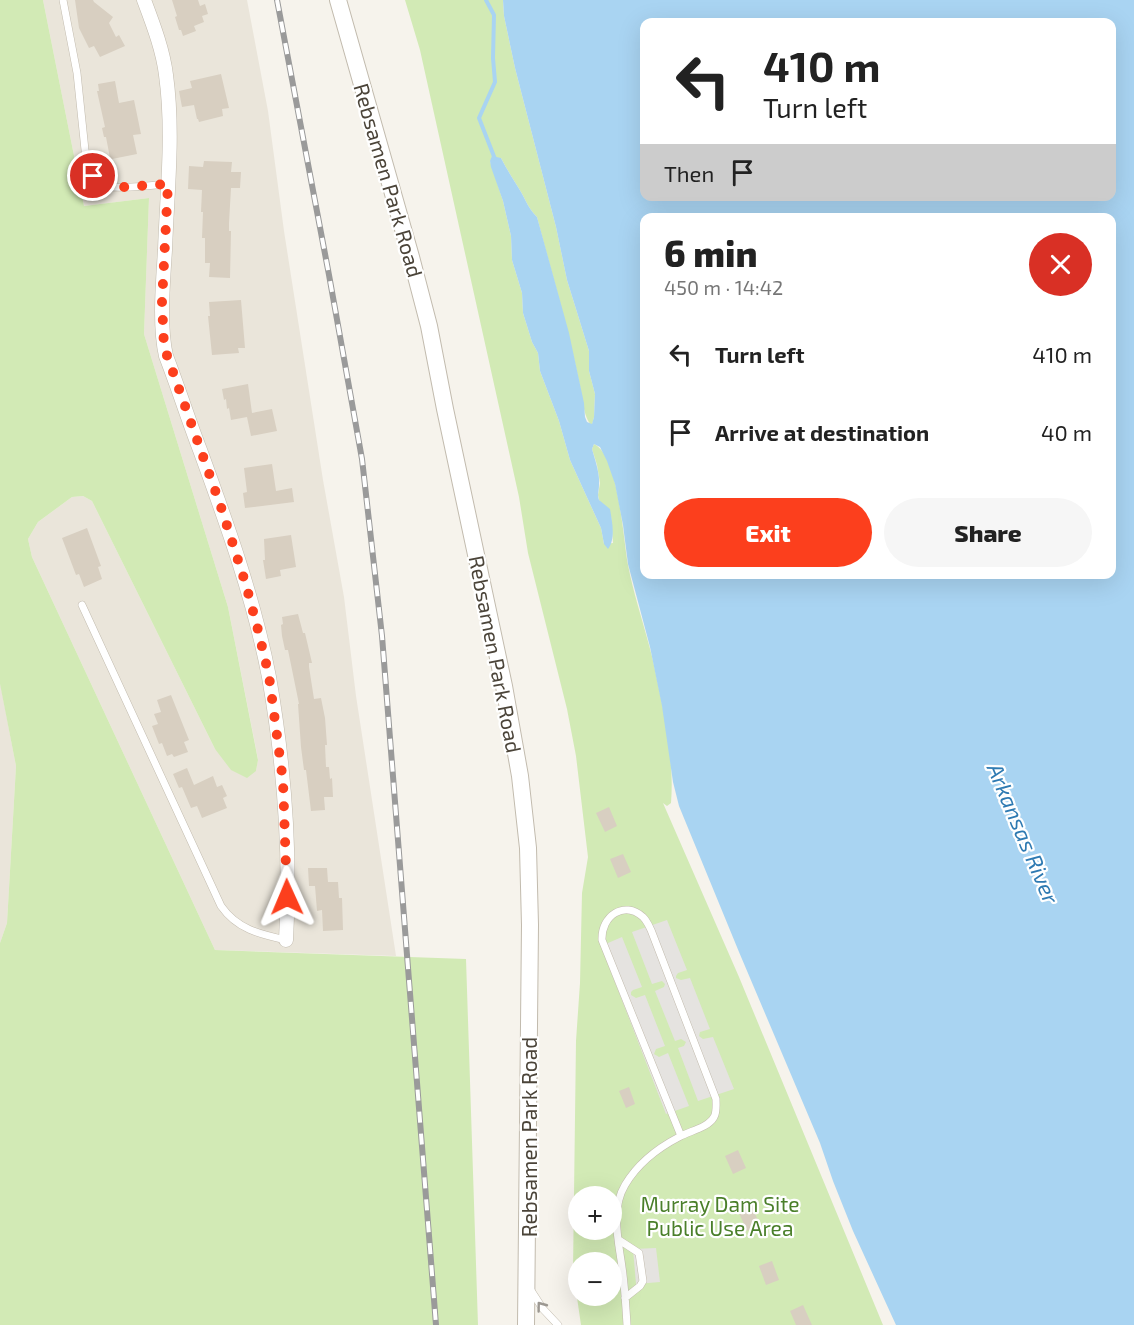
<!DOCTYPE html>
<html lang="en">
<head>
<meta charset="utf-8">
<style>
	:root { --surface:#fff; --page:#f6f6f6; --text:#222; --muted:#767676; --accent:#fc3f1d }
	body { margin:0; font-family:"Exo 2",sans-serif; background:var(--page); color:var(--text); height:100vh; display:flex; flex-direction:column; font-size:22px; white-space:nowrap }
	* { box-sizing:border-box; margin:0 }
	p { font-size:20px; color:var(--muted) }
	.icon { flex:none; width:33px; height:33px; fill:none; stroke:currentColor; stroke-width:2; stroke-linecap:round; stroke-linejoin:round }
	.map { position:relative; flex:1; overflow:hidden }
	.drawer { position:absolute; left:640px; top:213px; width:476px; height:366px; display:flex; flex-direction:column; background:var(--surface); border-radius:12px; box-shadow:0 6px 24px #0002 }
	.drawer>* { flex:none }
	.top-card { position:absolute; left:640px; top:18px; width:476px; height:183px; border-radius:12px; box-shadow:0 6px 24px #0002; background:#fff; color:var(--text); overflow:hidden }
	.buttons { position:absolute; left:568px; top:1186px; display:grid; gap:12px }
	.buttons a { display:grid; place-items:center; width:54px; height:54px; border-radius:50%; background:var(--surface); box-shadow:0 6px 24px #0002; font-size:30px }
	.pin { position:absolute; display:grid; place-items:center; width:51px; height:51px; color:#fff; margin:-26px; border:3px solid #fff; border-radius:50%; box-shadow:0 2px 6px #0007 }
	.me { position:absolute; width:66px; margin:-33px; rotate:359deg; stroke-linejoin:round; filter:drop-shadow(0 0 4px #0008) }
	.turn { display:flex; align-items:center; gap:21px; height:126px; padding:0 24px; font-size:27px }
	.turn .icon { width:78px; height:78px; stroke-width:2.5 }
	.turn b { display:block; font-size:42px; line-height:51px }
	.then { display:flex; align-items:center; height:57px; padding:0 24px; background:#0003; gap:12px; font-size:22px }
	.round { display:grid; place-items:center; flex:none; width:63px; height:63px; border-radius:32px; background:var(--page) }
	.headline { display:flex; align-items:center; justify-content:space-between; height:102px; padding:0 24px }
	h1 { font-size:36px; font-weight:800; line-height:45px }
	.action { display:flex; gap:12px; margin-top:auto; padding:12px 24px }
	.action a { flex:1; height:69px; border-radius:36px; background:var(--accent); color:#fff; font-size:24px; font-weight:800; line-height:69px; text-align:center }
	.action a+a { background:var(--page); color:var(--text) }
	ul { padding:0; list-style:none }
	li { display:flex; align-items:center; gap:18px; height:78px; padding:0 24px }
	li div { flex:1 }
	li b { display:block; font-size:22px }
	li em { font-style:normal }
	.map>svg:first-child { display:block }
</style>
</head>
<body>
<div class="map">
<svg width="1134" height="1325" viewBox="0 0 1134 1325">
	<rect width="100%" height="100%" fill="#f6f3ec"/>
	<!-- residential -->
	<path fill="#eae5da" d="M 43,0 L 247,0 L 268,111 L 284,231 L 323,480 L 344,597 L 356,696 L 396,956 L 215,950 L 32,557 L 28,539 L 38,522 L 72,497 L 83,496 L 92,501 L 215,749 L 256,771 L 258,759 L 228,607 L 144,334 L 149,198 L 84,206 Z
		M 0,682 L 16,766 L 7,923 L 0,943 Z"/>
	<!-- green -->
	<path fill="#d2eab5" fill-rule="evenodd" d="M 0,0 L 43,0 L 84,206 L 149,198 L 144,334 L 228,607 L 258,760 L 256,771 L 247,778 L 231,770 L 215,749 L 92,501 L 83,496 L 72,497 L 38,522 L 28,539 L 32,557 L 215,950 L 466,959 L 478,1325 L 0,1325 L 0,943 L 7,923 L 16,766 L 0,684 Z
		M 405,0 L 503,0 L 504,16 L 515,68 L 556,227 L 567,280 L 589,351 L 589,371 L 595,394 L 594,417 L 592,425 C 583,419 582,393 579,382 C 568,326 551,272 537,217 C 529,209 526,201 521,192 C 514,180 507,170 501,158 L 490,161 L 503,201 L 511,236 L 512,260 L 522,293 L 523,313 L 532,342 L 538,353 L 540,371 L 559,421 L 570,460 L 601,528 L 604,544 L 613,543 L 611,516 L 599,500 L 598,495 L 600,483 L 597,465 L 592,449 L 594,444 C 619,456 623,539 628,565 C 633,592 642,618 649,645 C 653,659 656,675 659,689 C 667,727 674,765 671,803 L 667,806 L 663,803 L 739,977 L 883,1325 L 581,1325 L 573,1270 L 576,1041 L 580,983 L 582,893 L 588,857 L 576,756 L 567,709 L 528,553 L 519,497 L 420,50 ZM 579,1197 L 612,1197 L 612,1230 L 579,1230 ZM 579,1263 L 612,1263 L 612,1296 L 579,1296 Z"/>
	<!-- parking -->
	<path fill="#e5e3e0" d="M 667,920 L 687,970 L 678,973 L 676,976 L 676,978 L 681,980 L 690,978 L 710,1029 L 700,1032 L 699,1036 L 703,1039 L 713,1037 L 734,1089 L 698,1101 L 678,1048 L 684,1046 L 686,1042 L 681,1039 L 675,1041 L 655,991 L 664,987 L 665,984 L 662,981 L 652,984 L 632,932 Z
		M 622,937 L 642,987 L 633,990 L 631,992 L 631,995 L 636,998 L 645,995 L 665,1046 L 656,1049 L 654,1054 L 659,1057 L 668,1053 L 689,1106 L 666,1114 L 601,946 Z
		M 656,1248 L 660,1282 L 636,1284 L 633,1249 Z"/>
	<!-- water -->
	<path fill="#a9d4f2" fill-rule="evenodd" d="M 503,0 L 1134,0 L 1134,1325 L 896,1325 L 853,1231 L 833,1181 L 820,1143 L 739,952 L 679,806 L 673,782 L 662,706 L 650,647 L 628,564 L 623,525 L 615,484 L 607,461 L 600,447 L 594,444 L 592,449 C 595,460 600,473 599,485 C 599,491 597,494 599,500 L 610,509 C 612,521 616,539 608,549 L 604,544 L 601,528 L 570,460 L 559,421 L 540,371 L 538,353 L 532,342 L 523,313 L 522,293 L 512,260 L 511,236 L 503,201 L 491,167 L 490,161 L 492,156 L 501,158 C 507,170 514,180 521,192 C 526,201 529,209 537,217 L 569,333 L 584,403 L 585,417 L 587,422 L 592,424 L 594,417 L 595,394 L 589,371 L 589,351 L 567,280 L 556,227 L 515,68 L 504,16 ZM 645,22 L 1112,22 L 1112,196 L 645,196 ZM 645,218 L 1112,218 L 1112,574 L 645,574 Z"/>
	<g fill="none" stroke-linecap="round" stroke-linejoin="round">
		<!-- stream -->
		<path stroke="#a9d4f2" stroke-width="4" d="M 486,0 L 494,15 L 493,58 L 495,82 L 479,118 L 495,159"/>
	</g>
	<!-- building -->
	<path fill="#d8cfc1" d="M 75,0 L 93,0 L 94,2 L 113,17 L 109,23 L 116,37 L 119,35 L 125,46 L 100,57 L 94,46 L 89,48 L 79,28 Z
		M 172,0 L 198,0 L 200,6 L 205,4 L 208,14 L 202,16 L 204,22 L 194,26 L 196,31 L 183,36 L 181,30 L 179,30 L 175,17 L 177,16 Z
		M 221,74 L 229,108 L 222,109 L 223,116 L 199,122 L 198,119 L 197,119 L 194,105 L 182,107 L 179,91 L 192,88 L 190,81 Z
		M 115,81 L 119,103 L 134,100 L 141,134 L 133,135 L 137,154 L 112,159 L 110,158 L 106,137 L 104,137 L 102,128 L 105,127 L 97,91 L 99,91 L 98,84 Z
		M 204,161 L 232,162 L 231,172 L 241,172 L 240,188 L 231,188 L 229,223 L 229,231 L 231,231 L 230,278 L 209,277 L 210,263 L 205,263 L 205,238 L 202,238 L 203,212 L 201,212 L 202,190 L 188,189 L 189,166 L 203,167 Z
		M 241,300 L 245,348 L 238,348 L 239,353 L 212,355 L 208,316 L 210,316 L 209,302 Z
		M 248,384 L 252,413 L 272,409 L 277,431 L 251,436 L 247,417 L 231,420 L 229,408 L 227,409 L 226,399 L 224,400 L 222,389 Z
		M 272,464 L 276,491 L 292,488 L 294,502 L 245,508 L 243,493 L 247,492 L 244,468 Z
		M 87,528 L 101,566 L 98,567 L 102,579 L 84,587 L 79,574 L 76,575 L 62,538 Z
		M 291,535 L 296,567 L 280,570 L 281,576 L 266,579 L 263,560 L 265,560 L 264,539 Z
		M 298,614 L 303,633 L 305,633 L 312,663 L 309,663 L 309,667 L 314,699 L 321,698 L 325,718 L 327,745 L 325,745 L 326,767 L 329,767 L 330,779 L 332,778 L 333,797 L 324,797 L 325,810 L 311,811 L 306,770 L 304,770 L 301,747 L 298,704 L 299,704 L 288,650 L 285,650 L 282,636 L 281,625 L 283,624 L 282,617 Z
		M 171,695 L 189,740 L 184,742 L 188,752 L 174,757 L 172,754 L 167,756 L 162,743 L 159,744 L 152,726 L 158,724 L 154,714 L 161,712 L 157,700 Z
		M 187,768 L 194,785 L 213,776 L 217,787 L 222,785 L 227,796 L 223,798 L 227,808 L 202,818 L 197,806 L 191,808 L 182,787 L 179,788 L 173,774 Z
		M 609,807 L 617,826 L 605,832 L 596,813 Z
		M 623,854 L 631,872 L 618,878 L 610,859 Z
		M 308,868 L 327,868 L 328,882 L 338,882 L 339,898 L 342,898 L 343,930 L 323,931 L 322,910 L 317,911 L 315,886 L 309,886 Z
		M 629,1087 L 635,1104 L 626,1108 L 619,1091 Z
		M 738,1150 L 746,1168 L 733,1174 L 725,1156 Z
		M 752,1207 L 760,1225 L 747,1231 L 739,1213 Z
		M 772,1261 L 779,1280 L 766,1285 L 759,1266 Z
		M 803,1305 L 812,1325 L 796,1325 L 790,1311 Z"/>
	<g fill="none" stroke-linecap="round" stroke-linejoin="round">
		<defs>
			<path id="service" d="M 63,0 L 77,73 L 85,150 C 87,161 90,177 100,184 C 109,191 154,185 168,184
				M 82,605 L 221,906 C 237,929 259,934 286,940
				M 619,1240 L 639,1253 L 643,1281 L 640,1286 L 625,1298
				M 530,1289 L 543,1309 L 558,1325
				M 627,1325 C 626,1308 625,1291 623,1275 C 620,1246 609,1212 625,1185 C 638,1163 656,1149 679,1137 C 689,1131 708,1128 714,1117 C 717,1112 716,1104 716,1099 L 651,930 C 649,926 647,921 643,917 C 624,900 601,916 602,940 L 681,1136"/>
			<path id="minor" d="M 144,0 C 153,24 163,50 166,75 C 174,133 167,192 165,250 C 163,282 159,325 166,356 C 178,387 188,419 200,450 C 227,524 254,599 269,677 C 284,763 291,852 286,940"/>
			<path id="tertiary" d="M 338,0 L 411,257 L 429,326 L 445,409 L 504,686 L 520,776 L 528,848 L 530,925 L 526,1325"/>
		</defs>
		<!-- service casing -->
		<use href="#service" stroke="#c2bbae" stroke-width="8"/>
		<!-- minor casing -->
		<use href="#minor" stroke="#c2bbae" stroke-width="15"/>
		<!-- tertiary casing -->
		<use href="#tertiary" stroke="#c2bbae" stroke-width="18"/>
		<!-- service -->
		<use href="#service" stroke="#fff" stroke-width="7"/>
		<!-- minor -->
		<use href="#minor" stroke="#fff" stroke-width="14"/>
		<!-- tertiary -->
		<use href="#tertiary" stroke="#fff" stroke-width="16"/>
		<defs>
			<path id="rail" d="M 277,0 L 329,275 L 362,459 L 382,636 L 436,1325"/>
		</defs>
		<!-- rail casing -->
		<use href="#rail" stroke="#9a9a9a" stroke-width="6"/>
		<!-- rail -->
		<use href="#rail" stroke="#fff" stroke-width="4" stroke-dasharray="11" stroke-linecap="butt"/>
	</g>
	<!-- one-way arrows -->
	<defs><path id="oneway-chevron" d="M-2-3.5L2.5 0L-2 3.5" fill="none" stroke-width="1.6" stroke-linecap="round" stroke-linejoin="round" transform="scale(1.5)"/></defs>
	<use stroke="#9c9892" href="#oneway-chevron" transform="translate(541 1306) rotate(-127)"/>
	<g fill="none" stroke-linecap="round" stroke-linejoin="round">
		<!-- route -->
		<path stroke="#fc3f1d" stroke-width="10" stroke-dasharray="0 18" d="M 93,176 L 99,184 L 109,188 L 168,184 L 162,302 L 164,347 L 221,507 L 246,585 L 258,630 L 269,676 L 283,781 L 287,897"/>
	</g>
	<g text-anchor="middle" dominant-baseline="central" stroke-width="4.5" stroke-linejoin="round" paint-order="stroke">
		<!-- street labels -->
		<g font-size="21" fill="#4b4439" stroke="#fff">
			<text transform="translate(389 180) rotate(74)">Rebsamen Park Road</text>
			<text transform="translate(496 654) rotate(79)">Rebsamen Park Road</text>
			<text transform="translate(528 1137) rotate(-90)">Rebsamen Park Road</text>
		</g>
		<!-- park labels -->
		<g font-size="21" fill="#4a7f2a" stroke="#fff">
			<text x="720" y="1203">Murray Dam Site<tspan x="720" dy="24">Public Use Area</tspan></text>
		</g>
		<!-- water labels -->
		<g font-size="22" font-style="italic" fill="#2e7ab2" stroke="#fff">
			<text transform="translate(1024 833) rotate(67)">Arkansas River</text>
		</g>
	</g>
</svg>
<div class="buttons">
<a>+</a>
<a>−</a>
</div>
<div class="pin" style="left:93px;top:176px;background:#d93025"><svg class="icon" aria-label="arrive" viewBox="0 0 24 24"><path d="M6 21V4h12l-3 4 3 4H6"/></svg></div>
<svg class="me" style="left:287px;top:897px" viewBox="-20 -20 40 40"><path d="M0-17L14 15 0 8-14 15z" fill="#fc3f1d" stroke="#fff" stroke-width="4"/></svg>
<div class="top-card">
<div class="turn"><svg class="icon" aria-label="left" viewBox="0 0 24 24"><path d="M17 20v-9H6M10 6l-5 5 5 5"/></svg><div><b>410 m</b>Turn left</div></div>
<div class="then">Then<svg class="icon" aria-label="arrive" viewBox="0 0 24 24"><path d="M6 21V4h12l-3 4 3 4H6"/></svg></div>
</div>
<section class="drawer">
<div class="headline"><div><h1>6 min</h1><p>450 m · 14:42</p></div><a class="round" style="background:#d93025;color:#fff"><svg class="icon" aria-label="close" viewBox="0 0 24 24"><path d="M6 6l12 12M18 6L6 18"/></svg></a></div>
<ul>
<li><svg class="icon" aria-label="left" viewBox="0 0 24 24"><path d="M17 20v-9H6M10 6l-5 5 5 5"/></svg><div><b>Turn left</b></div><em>410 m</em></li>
<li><svg class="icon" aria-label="arrive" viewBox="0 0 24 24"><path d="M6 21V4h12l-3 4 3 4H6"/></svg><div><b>Arrive at destination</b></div><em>40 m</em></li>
</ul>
<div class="action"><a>Exit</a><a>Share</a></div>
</section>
</div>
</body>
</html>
